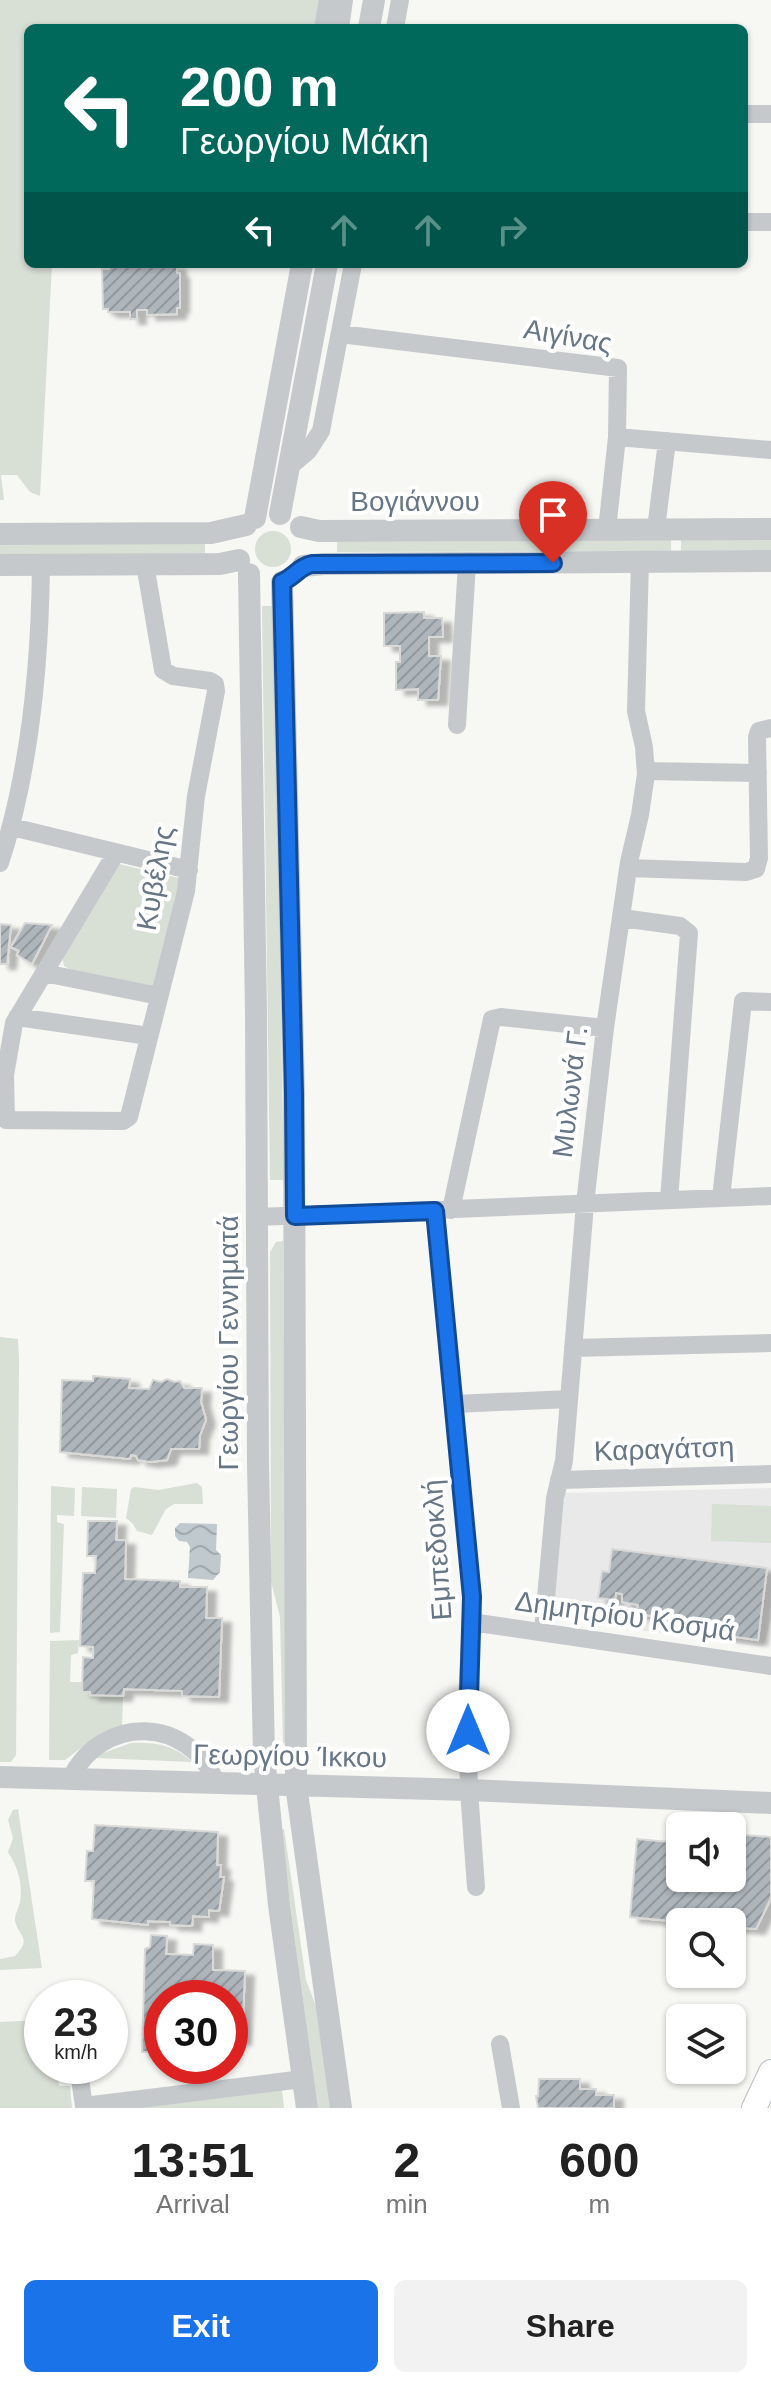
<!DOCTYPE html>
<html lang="en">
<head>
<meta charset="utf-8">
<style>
	:root { --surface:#fff; --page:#f2f2f2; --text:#222; --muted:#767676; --accent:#1a73e8 }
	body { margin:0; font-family:Helvetica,sans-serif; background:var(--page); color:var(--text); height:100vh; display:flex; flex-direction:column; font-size:30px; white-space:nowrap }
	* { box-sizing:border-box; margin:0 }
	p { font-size:26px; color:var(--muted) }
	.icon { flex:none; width:44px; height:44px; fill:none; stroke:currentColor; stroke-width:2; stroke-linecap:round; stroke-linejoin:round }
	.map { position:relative; height:2108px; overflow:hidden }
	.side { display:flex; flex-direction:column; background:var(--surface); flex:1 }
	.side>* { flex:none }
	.guide { position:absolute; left:24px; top:24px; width:724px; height:244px; border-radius:12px; box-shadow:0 2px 6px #0004; background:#00695c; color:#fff; overflow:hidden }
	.tools { position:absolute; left:666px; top:1812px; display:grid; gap:16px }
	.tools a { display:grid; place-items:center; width:80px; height:80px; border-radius:12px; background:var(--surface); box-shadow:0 2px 6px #0004; font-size:40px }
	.speed { position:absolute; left:24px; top:1980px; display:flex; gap:16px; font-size:40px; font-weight:700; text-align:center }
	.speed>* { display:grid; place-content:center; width:104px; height:104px; border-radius:50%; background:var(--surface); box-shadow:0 2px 6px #0004; line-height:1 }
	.speed small { font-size:20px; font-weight:400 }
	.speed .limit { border:12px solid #d22; background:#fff; color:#111 }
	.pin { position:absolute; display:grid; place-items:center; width:68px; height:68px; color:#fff; margin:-82px -34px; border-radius:50% 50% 50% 0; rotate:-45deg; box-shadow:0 0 8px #0007 }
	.pin .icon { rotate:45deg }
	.me { position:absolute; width:88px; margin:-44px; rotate:0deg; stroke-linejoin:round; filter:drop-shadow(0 0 6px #0008) }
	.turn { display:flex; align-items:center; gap:28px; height:168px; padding:0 24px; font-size:36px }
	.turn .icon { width:104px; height:104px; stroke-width:2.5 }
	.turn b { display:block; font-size:56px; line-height:68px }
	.lanes { display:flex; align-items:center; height:76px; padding:0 24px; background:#0003; justify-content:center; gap:40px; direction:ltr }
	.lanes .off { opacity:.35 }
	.eta { display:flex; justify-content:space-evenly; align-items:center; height:136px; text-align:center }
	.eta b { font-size:48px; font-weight:700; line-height:56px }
	.primary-button { display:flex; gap:16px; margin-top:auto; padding:16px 24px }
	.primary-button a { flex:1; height:92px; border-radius:12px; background:var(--accent); color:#fff; font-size:32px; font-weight:700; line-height:92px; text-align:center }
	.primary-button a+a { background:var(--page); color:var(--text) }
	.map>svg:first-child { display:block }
</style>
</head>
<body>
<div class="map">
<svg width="771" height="2108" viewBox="0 0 771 2108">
	<defs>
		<pattern id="water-waves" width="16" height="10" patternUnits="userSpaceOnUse" patternTransform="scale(2)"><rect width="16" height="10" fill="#bfc9ce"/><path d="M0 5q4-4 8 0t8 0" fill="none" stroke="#9fa8ad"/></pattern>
		<pattern id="building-hatch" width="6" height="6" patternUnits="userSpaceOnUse" patternTransform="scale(2)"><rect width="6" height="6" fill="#aeb5bb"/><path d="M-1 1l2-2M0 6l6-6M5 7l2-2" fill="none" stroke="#91989e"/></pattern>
		<filter id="shadow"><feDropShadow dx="9" dy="5" stdDeviation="2" flood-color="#0004"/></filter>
	</defs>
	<rect width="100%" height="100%" fill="#f7f7f4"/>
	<!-- built -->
	<path fill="#e8e9e8" d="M 771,1488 L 771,1619 L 763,1647 L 552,1618 L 565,1493 Z"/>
	<!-- green -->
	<path fill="#d8dfd5" d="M 0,0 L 333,0 L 329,28 L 28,28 L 28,264 L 52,264 L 40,496 L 30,492 L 17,475 L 1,475 L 4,500 L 0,500 Z
		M255 549a18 18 0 1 1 36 0a18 18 0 1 1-36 0Z
		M 771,539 L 771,550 L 681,551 L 681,540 Z
		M 671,540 L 671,551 L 337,552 L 337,542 Z
		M 205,543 L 205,554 L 0,555 L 0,544 Z
		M 262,606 L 273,606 L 284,1180 L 270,1180 Z
		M 119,864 L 183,879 L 155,989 L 71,970 L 64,966 L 62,957 Z
		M 283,1241 L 287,1744 L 283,1743 L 280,1617 L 271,1581 L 270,1252 L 276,1242 Z
		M 0,1337 L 18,1339 L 19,1359 L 16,1755 L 11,1762 L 0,1762 Z
		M 197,1483 L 202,1487 L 203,1504 L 174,1504 L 166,1509 L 152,1535 L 137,1531 L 133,1524 L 126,1518 L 131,1489 L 135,1487 L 158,1490 Z
		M 51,1486 L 75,1488 L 74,1516 L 57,1515 L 57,1522 L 64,1524 L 60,1632 L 50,1633 Z
		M 82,1487 L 117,1489 L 116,1518 L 81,1516 Z
		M 712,1504 L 771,1506 L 771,1543 L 711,1541 Z
		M 79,1640 L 78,1653 L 71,1655 L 70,1682 L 82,1682 L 82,1692 L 90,1692 L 91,1695 L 123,1696 L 122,1726 L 101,1733 L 65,1760 L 49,1760 L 50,1641 Z
		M 131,1743 C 155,1742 174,1745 192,1762 L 96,1758 L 103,1753 Z
		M 18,1809 L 42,1968 L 0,1970 L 0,1959 L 15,1956 C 33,1938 18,1936 15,1921 C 14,1917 19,1907 20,1902 C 23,1883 18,1868 8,1852 L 13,1838 L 8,1820 L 13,1810 Z
		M 284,1829 L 306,1980 L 319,2014 L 331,2108 L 318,2108 L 280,1830 Z
		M 42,2020 L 42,2066 L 57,2066 L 59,2086 L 70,2086 L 72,2108 L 0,2108 L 0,2022 Z
		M 282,2090 L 284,2108 L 130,2108 Z"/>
	<!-- water -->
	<path fill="url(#water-waves)" d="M 180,1523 L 217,1524 L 216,1550 L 221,1555 L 220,1572 L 213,1580 L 188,1578 L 190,1547 L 187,1542 L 179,1541 L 175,1536 L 175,1528 Z"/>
	<!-- building -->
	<path fill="url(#building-hatch)" stroke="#d9d9d7" stroke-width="2" filter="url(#shadow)" d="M 109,264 L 177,265 L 177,273 L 180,273 L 180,308 L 177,308 L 177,314 L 147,315 L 147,310 L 137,310 L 137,319 L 130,319 L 130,312 L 108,312 L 108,309 L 103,309 L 102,269 L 109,269 Z
		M 424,612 L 424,618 L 442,618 L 443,637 L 429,637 L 429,656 L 441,656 L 438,700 L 418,700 L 418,689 L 396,690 L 396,662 L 400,662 L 400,646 L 384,646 L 384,613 Z
		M 25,923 L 52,925 L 32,964 L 17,955 L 19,951 L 11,947 Z
		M 0,924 L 11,925 L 7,964 L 0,964 Z
		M 93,1376 L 130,1379 L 129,1388 L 149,1389 L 153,1380 L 161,1382 L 167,1379 L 175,1382 L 180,1381 L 184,1388 L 202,1388 L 201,1402 L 206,1420 L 200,1435 L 199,1449 L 171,1449 L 167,1460 L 150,1462 L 138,1460 L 136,1456 L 131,1455 L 130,1459 L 60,1452 L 62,1380 L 93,1381 Z
		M 88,1521 L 117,1521 L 116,1540 L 126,1540 L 125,1579 L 180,1581 L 180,1587 L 207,1587 L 206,1618 L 222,1618 L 219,1697 L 182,1696 L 182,1691 L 124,1689 L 123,1696 L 90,1695 L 90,1692 L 82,1692 L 83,1657 L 93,1658 L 93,1647 L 80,1646 L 83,1573 L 95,1573 L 96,1556 L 87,1556 Z
		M 612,1549 L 767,1568 L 758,1640 L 721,1635 L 722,1625 L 637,1614 L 638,1605 L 622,1602 L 622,1594 L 616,1593 L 615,1600 L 598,1598 L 602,1571 L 609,1572 Z
		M 95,1825 L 218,1832 L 217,1865 L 221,1865 L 220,1877 L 224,1877 L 219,1911 L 209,1910 L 209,1917 L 193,1916 L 192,1926 L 170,1925 L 170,1922 L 148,1921 L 148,1925 L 92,1919 L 94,1881 L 85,1881 L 87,1851 L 93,1851 Z
		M 732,1834 L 771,1837 L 771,1898 L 756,1929 L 732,1927 L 732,1922 L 682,1922 L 630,1917 L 637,1839 L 680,1843 L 680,1878 L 732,1878 Z
		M 151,1935 L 167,1936 L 166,1954 L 193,1955 L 194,1944 L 213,1945 L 213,1970 L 245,1971 L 242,2040 L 230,2039 L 230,1998 L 162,1998 L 162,2052 L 142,2052 L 145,1949 L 150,1947 Z
		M 539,2079 L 580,2079 L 580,2089 L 596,2089 L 596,2095 L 614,2095 L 614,2108 L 538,2108 L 536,2096 L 538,2096 Z"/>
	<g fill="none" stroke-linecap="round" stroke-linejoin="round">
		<defs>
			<path id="secondary" d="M 754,2108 L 771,2072"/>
		</defs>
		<!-- secondary casing -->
		<use href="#secondary" stroke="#b7bcc1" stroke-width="26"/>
		<!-- minor -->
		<path stroke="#c5c9cc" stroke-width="18" d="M 323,28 L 328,0
			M 395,28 L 400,0
			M 744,114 L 771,114
			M 744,222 L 771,222
			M 340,334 L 618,368 L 617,437 L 771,450
			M 289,467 L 308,451 L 321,431 L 353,264
			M 656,529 L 667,441
			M 607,530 L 617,437
			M 457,725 L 467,564
			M 646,771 L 758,773
			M 12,827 L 189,870
			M 116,853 L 14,1023 L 5,1075 L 6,1120 L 123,1121 L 129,1117 L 186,891 L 196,796 L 216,691 L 215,684 L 210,681 L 173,676 L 163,670 L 145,564
			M 0,863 C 30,771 40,662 41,565
			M 628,868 L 746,872 L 756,869 L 759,858 L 757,737 L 759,731 L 771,728
			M 622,918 L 680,926 L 689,933 L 669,1200
			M 44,973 L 159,996
			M 17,1017 L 149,1036
			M 721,1198 L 743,1001 L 771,1002
			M 451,1210 L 492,1019 L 501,1017 L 605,1028
			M 435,1211 L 472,1597 L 467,1701 L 469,1790 L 476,1887
			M 257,1217 L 771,1196
			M 573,1348 L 771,1343
			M 454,1404 L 569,1399
			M 559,1480 L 771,1474
			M 471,1622 L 771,1666
			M 543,1631 L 555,1498 L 564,1461 L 585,1204 L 605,1028 L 629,862 L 640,815 L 646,774 L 644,747 L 636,711 L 640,561
			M 70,1779 C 103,1713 189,1716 217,1784
			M 68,1991 L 69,1998
			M 500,2044 L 511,2108
			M 78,2066 L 84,2106 L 303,2079"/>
		<!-- tertiary -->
		<path stroke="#c5c9cc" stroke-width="22" d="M 338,28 L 342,0
			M 369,28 L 374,0
			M 280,514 L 327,264
			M 255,518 L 302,264
			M 301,527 L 319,531 L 771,529
			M 0,534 L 211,533 L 246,525
			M 0,565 L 220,564 L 239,560
			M 303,566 L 324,564 L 771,561
			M 249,574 L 256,1012 L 258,1464 L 264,1756 L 279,1905 L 307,2108
			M 282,582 L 294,1093 L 296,1785 L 341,2108
			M 0,1777 L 469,1790 L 771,1803"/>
		<!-- secondary -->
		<use href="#secondary" stroke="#fff" stroke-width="24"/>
	</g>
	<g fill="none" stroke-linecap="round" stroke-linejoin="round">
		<defs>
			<path id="route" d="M 468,1731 L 472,1597 L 435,1211 L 295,1216 L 294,1093 L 282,582 C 294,577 300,566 312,564 L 553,563"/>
		</defs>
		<!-- route casing -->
		<use href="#route" stroke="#114b97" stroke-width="20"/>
		<!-- route -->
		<use href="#route" stroke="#1a73e8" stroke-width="14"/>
	</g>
	<g text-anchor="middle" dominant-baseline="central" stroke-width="8" stroke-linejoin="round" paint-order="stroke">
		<!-- street labels -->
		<g font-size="28" fill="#667686" stroke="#fff">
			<text transform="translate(568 336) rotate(10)">Αιγίνας</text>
			<text x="415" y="501">Βογιάννου</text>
			<text transform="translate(155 878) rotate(-80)">Κυβέλης</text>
			<text transform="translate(570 1092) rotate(-83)">Μυλωνά Γ.</text>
			<text transform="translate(228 1343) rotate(-90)">Γεωργίου Γεννηματά</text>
			<text transform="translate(664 1449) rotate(-2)">Καραγάτση</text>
			<text transform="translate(437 1550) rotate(-94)">Εμπεδοκλή</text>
			<text transform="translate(625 1616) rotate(8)">Δημητρίου Κοσμά</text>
			<text transform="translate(290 1756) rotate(1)">Γεωργίου Ίκκου</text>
		</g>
	</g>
</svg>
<div class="tools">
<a><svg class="icon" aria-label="sound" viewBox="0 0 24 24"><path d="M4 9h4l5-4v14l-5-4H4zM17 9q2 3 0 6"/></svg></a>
<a><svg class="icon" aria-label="search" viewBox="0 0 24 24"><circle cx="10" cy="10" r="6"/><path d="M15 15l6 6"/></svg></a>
<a><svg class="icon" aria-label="layers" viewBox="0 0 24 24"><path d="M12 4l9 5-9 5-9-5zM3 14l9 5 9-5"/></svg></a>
</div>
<div class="speed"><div>23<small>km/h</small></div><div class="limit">30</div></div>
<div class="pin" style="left:553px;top:563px;background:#d93025"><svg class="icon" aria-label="arrive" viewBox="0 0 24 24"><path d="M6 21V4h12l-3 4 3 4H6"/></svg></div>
<svg class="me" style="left:468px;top:1731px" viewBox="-20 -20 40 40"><circle r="19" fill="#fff"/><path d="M0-13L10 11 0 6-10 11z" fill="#1a73e8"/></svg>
<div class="guide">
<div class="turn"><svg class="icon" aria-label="left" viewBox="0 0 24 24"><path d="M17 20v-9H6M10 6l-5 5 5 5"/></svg><div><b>200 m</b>Γεωργίου Μάκη</div></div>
<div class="lanes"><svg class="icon" aria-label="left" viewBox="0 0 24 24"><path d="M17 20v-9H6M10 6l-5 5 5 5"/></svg><svg class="icon off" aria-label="ahead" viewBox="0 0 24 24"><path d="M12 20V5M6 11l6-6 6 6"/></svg><svg class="icon off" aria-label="ahead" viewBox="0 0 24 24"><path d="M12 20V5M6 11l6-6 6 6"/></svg><svg class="icon off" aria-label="right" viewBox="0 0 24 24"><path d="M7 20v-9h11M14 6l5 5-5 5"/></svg></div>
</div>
</div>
<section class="side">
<div class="eta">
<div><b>13:51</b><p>Arrival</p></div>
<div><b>2</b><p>min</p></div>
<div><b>600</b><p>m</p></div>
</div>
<div class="primary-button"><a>Exit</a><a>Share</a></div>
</section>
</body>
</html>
